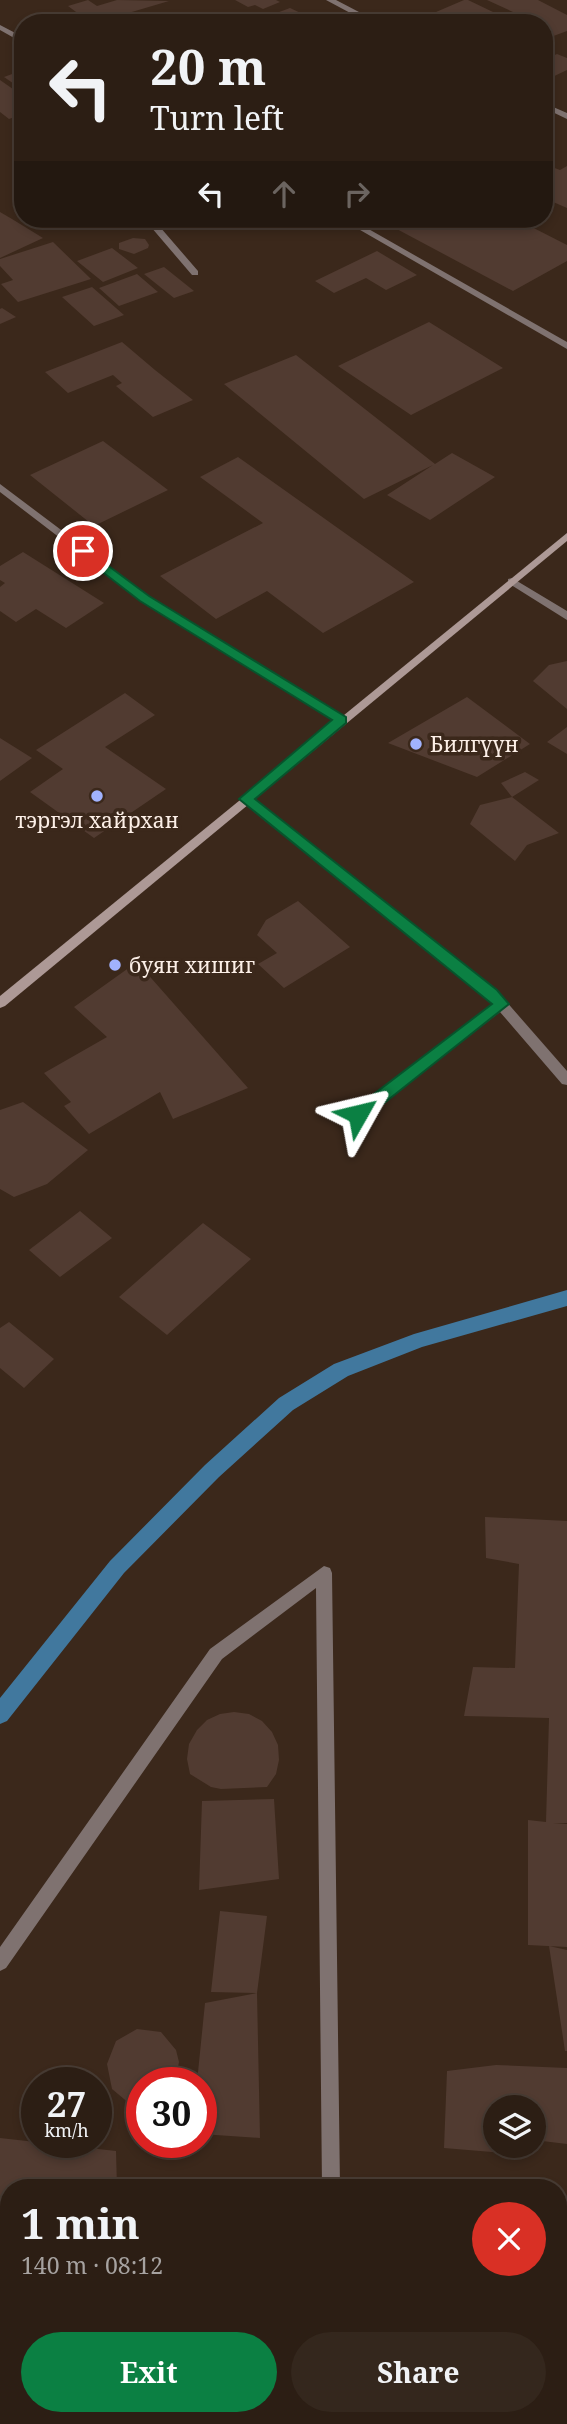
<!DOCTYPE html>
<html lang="en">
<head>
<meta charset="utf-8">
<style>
	:root { --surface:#2c1e14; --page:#34271d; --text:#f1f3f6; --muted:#a6a2a0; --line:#483c34; --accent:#0b8043 }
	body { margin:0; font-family:"Noto Serif",serif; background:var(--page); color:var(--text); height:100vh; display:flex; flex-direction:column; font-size:26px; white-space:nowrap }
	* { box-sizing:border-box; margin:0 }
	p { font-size:23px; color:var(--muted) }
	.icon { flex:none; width:38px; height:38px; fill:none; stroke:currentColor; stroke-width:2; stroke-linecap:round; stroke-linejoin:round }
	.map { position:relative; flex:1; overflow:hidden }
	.side { position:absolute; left:0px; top:2179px; width:567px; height:247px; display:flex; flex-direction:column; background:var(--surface); border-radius:28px 28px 0 0; box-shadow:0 4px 10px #0003,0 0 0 2px var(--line) }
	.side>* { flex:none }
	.top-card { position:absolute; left:14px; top:14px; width:539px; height:214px; border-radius:28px; box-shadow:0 4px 10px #0003,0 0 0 2px var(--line); background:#2c1e14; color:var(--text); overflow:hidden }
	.fabs { position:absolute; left:483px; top:2095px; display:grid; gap:14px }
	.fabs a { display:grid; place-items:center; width:63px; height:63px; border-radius:50%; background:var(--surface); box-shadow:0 4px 10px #0003,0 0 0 2px var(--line); font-size:35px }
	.speed { position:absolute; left:21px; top:2067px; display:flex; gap:14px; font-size:35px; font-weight:700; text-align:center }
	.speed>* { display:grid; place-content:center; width:91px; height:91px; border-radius:50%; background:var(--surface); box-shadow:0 4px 10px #0003,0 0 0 2px var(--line); line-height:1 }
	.speed small { font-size:18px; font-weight:400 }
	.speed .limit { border:10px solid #d22; background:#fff; color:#111 }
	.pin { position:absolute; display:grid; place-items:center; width:60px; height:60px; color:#fff; margin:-30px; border:4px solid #fff; border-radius:50%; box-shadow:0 2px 7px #0007 }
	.me { position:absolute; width:77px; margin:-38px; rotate:53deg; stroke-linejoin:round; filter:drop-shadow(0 0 5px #0008) }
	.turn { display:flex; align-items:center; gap:24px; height:147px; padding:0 21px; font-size:32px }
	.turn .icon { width:91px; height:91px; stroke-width:2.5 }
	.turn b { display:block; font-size:49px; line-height:60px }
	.lanes { display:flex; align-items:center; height:66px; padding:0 21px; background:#0003; justify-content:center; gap:35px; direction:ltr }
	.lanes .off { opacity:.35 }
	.round { display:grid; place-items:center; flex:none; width:74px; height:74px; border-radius:37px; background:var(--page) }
	.summary { display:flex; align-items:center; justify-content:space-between; height:119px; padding:0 21px }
	h1 { font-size:42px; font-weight:700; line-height:52px }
	.cta { display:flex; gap:14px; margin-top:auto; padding:14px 21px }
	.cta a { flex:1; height:80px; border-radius:42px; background:var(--accent); color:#fff; font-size:28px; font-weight:700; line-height:80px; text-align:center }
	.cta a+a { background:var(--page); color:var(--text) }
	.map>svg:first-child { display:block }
</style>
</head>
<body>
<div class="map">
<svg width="567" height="2424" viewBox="0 0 567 2424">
	<rect width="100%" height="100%" fill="#3b281b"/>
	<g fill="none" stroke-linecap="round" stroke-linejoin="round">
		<!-- stream -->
		<path fill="#41789e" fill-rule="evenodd" d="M 567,1290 L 567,1306 L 422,1347 L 348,1376 L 293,1410 L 219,1477 L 124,1573 L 7,1721 L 0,1724 L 0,1698 L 110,1561 L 205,1465 L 279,1398 L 334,1364 L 414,1334 Z"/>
	</g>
	<!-- building -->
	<path fill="#513b31" d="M 88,0 L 97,6 L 117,0 L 169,1 L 125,14 L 136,23 L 91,23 L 68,6 Z
		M 235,0 L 276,0 L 280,2 L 263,9 L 255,5 L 248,7 Z
		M 464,0 L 468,0 L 493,12 L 468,23 L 458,23 L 436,12 Z
		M 487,0 L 538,0 L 567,15 L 567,31 L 548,38 L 544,37 L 544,23 L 537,23 Z
		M 290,8 L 322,23 L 274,23 L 263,18 Z
		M 173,13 L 186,23 L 152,23 L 148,19 Z
		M 216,14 L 228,23 L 189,23 L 189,22 Z
		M 557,54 L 567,58 L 567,70 L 544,81 L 544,60 Z
		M 23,70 L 23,87 L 20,88 L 4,77 Z
		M 0,80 L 23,96 L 23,114 L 9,119 L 0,112 Z
		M 544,164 L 560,170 L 567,166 L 567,208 L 544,198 Z
		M 0,212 L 12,219 L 43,238 L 0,258 Z
		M 378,219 L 516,219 L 567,245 L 567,261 L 513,291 Z
		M 133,238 L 145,239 L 149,245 L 148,248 L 134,254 L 119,249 L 119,243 Z
		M 53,242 L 91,279 L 18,302 L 1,284 L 13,280 L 0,266 L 0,259 Z
		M 112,248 L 138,268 L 103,282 L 77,261 Z
		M 377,251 L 417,275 L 386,290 L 366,278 L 334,293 L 315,281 Z
		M 164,267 L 194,291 L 174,298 L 144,274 Z
		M 137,274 L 158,292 L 119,306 L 99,288 Z
		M 92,287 L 124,315 L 94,326 L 62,297 Z
		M 2,308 L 16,317 L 0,324 L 0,309 Z
		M 429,322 L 503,368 L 411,415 L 338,366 Z
		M 122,342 L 155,370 L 193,400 L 153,417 L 116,386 L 122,383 L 113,375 L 68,393 L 45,372 Z
		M 296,355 L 435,464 L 452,453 L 495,477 L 430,520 L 387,495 L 433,465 L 364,499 L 224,384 Z
		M 103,441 L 168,490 L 94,526 L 30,475 Z
		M 238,457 L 349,536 L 414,582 L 323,633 L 267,591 L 216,619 L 160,576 L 263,523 L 200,477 Z
		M 23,552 L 104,603 L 66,628 L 36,609 L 16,622 L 0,611 L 0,587 L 5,583 L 0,580 L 0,566 Z
		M 567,661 L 567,709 L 533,681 L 549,665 Z
		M 125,693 L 155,715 L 105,747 L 166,789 L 94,838 L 30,792 L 63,769 L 36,750 Z
		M 467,697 L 530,744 L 477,777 L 388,743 Z
		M 567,727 L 567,754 L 547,742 Z
		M 0,738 L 32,758 L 0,781 Z
		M 525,772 L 539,780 L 512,797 L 559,833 L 527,845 L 515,861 L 470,824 L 480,805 L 512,797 L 501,783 Z
		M 298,901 L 350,947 L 284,988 L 258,964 L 277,953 L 257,935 L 266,920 Z
		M 137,962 L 248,1088 L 173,1119 L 160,1092 L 89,1134 L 64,1106 L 71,1102 L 44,1073 L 107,1037 L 74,1007 Z
		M 23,1102 L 88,1150 L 47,1184 L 14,1197 L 0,1189 L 0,1110 Z
		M 80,1211 L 112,1238 L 60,1277 L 29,1250 Z
		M 203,1223 L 251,1259 L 167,1335 L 119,1297 Z
		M 9,1322 L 54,1359 L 24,1388 L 0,1368 L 0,1328 Z
		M 485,1517 L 567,1521 L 567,1823 L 553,1823 L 567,1824 L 567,1947 L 528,1945 L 528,1820 L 546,1822 L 549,1718 L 464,1716 L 473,1667 L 515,1668 L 519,1564 L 486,1558 Z
		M 234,1712 L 249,1714 L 262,1721 L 272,1732 L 278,1745 L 279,1760 L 276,1774 L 267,1787 L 221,1789 L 211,1787 L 190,1774 L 187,1759 L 189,1744 L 197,1730 L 207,1720 L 220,1714 Z
		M 274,1799 L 279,1879 L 199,1890 L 202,1801 Z
		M 220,1911 L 267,1916 L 257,1993 L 211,1992 Z
		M 549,1946 L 567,1950 L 567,2051 L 565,2051 Z
		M 257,1993 L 260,2138 L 201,2134 L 201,2082 L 197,2082 L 205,2003 Z
		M 137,2029 L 161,2032 L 176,2050 L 179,2062 L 175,2082 L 142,2082 L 142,2106 L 130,2104 L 112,2089 L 107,2064 L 116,2041 Z
		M 496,2065 L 567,2068 L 567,2144 L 534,2140 L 534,2107 L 495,2107 L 495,2146 L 504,2146 L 504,2153 L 444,2148 L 447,2071 Z
		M 0,2138 L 116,2151 L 117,2188 L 9,2188 L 9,2241 L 0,2239 Z
		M 558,2202 L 567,2203 L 567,2241 L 558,2240 Z
		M 558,2403 L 567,2403 L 567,2424 L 385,2424 L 385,2417 L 558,2417 Z
		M 136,2417 L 209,2417 L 209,2424 L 136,2424 Z"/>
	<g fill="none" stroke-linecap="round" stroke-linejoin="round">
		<!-- minor -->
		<path fill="#7f7270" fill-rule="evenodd" d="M 326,0 L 336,0 L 380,23 L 369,23 Z
			M 0,25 L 23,37 L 23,43 L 0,30 Z
			M 544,103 L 567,113 L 567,119 L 544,108 Z
			M 161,219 L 170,219 L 160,227 L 198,271 L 198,275 L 192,275 L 151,227 Z
			M 341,219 L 351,219 L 567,342 L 567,349 Z
			M 0,484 L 149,596 L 345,717 L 345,723 L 337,723 L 141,600 L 0,492 Z
			M 512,578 L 567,611 L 567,620 L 508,583 L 508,579 Z
			M 246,795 L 497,991 L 567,1071 L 567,1085 L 562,1084 L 500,1012 L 363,1118 L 353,1118 L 351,1114 L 353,1110 L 493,1004 L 242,802 L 240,799 Z
			M 324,1566 L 330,1568 L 332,1573 L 340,2188 L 322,2188 L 316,1588 L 222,1659 L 6,1968 L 0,1971 L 0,1947 L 210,1649 Z
			M 324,2417 L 344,2417 L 344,2424 L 324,2424 Z"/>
		<!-- secondary -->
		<path fill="#ad9996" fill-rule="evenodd" d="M 567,533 L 567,541 L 5,1006 L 0,1008 L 0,996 Z"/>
	</g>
	<!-- route -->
	<path fill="#0b8043" stroke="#07532c" stroke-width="2" d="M 83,547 L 149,596 L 346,717 L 346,723 L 255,799 L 497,990 L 509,1004 L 364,1119 L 353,1119 L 351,1114 L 353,1110 L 492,1004 L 239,799 L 332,720 L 140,601 L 78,553 L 78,548 Z"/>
	<!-- markers -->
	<g fill="#a1b2fd" stroke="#3b281b" stroke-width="2.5">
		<circle cx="416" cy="744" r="7"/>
		<circle cx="97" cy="796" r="7"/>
		<circle cx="115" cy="965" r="7"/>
	</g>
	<g text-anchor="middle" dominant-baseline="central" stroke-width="7" stroke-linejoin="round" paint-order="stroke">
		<!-- poi labels -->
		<g font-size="21" fill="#fcefe7" stroke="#3b281b" text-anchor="start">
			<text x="430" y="744">Билгүүн</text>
			<text x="97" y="820" text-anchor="middle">тэргэл хайрхан</text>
			<text x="129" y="965">буян хишиг</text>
		</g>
	</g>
</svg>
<div class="fabs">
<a><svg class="icon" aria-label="layers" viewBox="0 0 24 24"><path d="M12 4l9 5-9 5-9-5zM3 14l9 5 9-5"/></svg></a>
</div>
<div class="speed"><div>27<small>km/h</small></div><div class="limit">30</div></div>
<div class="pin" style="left:83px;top:551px;background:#d93025"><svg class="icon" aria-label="arrive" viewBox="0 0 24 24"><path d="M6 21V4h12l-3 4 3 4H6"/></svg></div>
<svg class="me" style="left:358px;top:1114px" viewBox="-20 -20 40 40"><path d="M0-17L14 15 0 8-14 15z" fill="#0b8043" stroke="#fff" stroke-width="4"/></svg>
<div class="top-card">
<div class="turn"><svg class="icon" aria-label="left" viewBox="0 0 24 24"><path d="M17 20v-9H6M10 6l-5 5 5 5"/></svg><div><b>20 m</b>Turn left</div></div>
<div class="lanes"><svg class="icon" aria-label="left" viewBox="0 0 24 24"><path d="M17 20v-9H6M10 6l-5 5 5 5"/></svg><svg class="icon off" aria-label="ahead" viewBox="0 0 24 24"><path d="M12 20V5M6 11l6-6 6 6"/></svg><svg class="icon off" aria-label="right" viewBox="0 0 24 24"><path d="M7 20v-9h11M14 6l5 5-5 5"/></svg></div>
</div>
<section class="side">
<div class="summary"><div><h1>1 min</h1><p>140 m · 08:12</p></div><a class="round" style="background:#d93025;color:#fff"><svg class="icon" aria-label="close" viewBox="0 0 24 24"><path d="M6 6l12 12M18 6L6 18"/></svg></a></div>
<div class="cta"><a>Exit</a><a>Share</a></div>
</section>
</div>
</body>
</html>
